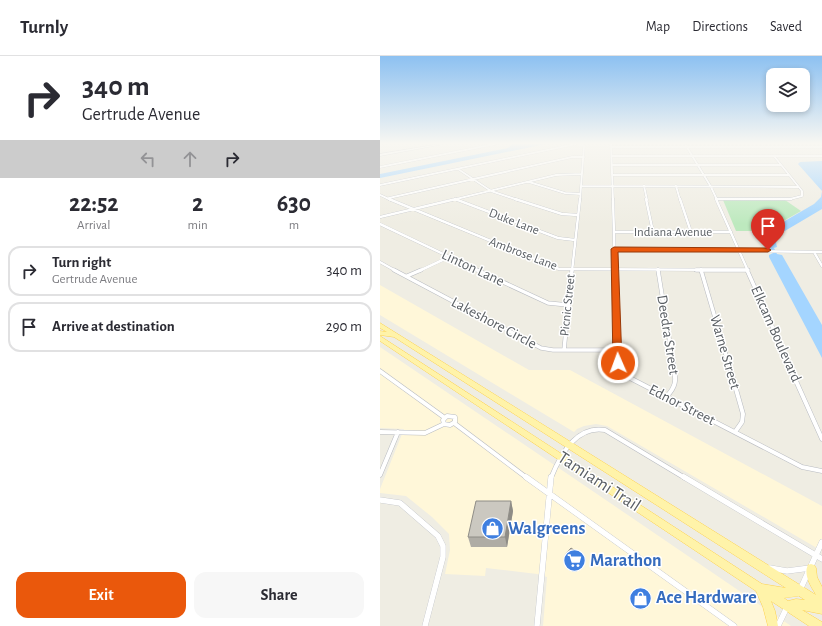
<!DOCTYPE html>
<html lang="en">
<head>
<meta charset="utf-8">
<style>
	:root { --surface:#fff; --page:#f7f7f7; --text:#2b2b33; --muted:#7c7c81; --line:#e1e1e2; --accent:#ea580c }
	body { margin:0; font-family:"Alegreya Sans",sans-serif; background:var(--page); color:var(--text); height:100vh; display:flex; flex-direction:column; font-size:15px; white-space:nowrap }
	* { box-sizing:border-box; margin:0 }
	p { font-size:13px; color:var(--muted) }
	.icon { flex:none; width:22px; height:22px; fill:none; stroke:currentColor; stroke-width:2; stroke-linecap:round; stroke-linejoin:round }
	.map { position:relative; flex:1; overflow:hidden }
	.side { display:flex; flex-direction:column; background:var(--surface); width:380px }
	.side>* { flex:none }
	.top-card { background:#fff; color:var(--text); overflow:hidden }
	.buttons { position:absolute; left:386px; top:12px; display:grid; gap:8px }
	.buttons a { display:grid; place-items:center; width:44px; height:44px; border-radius:8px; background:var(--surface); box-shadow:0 2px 6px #0003; font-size:20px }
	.pin { position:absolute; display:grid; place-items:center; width:34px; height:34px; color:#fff; margin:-41px -17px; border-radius:50% 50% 50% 0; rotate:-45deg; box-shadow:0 0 4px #0007 }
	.pin .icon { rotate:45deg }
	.me { position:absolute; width:44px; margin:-22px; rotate:358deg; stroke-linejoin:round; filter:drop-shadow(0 0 3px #0008) }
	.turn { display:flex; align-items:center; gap:14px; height:84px; padding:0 16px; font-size:18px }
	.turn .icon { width:52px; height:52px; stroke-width:2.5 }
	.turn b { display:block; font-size:28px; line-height:34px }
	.lanes { display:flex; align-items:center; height:38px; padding:0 16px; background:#0003; justify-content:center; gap:20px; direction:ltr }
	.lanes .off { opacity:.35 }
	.eta { display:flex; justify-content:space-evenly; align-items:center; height:68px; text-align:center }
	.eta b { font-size:24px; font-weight:600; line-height:28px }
	.action { display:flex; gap:8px; margin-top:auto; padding:8px 16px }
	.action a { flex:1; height:46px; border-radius:12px; background:var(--accent); color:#fff; font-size:16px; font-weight:600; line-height:46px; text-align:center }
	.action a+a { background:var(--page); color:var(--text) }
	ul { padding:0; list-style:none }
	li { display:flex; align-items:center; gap:12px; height:50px; margin:0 8px 6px; padding:0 8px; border:2px solid var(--line); border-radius:12px }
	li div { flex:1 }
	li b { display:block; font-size:15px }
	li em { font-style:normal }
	header { display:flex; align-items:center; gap:24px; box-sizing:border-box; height:56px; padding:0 20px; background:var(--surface); border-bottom:1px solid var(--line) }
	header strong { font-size:19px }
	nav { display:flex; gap:22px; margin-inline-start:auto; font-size:14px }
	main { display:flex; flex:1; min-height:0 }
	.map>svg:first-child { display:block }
</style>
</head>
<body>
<header>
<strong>Turnly</strong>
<nav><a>Map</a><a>Directions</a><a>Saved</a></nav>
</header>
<main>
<section class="side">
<div class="top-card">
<div class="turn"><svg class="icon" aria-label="right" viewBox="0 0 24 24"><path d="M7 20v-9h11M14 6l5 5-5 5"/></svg><div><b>340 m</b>Gertrude Avenue</div></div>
<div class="lanes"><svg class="icon off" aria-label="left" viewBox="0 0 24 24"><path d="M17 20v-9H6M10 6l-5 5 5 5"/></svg><svg class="icon off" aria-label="ahead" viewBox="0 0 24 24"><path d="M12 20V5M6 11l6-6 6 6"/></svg><svg class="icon" aria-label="right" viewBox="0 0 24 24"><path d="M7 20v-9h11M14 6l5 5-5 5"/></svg></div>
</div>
<div class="eta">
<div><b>22:52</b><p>Arrival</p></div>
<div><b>2</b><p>min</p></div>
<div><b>630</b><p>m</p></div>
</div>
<ul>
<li><svg class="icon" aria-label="right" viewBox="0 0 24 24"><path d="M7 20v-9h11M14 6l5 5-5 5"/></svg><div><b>Turn right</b><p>Gertrude Avenue</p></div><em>340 m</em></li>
<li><svg class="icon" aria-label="arrive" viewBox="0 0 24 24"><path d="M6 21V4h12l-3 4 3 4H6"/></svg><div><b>Arrive at destination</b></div><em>290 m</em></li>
</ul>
<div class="action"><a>Exit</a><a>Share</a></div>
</section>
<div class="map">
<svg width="442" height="570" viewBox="0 0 442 570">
	<rect width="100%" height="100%" fill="#efede3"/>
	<!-- commercial -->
	<path fill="#fff7d9" d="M 0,229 L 149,314 L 190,314 L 442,450 L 442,495 L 227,370 L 216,368 L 204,370 L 197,373 L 194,376 L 0,259 Z
		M 0,291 L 167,404 L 411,570 L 163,570 L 167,521 L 157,518 L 106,512 L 105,520 L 65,518 L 70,494 L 69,478 L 52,461 L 26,440 L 0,437 L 0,433 L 24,373 L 0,372 Z"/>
	<!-- green -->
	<path fill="#bde9be" d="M 343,144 L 405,144 L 421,155 L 386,175 L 356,175 Z"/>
	<!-- water -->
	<path fill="#a4d5ff" d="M 132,88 L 166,88 L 0,122 L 0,118 L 128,92 Z
		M 442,105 L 442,153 L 398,179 L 396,187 L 397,191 L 394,192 L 397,198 L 402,199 L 442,269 L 442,302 L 389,201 L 389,199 L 393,197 L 390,192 L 386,190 L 384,182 L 386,176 L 434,148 L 441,141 L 442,135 L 418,108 L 420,106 Z"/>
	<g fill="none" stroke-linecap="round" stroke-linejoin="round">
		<defs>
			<path id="street-far4" d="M 231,88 L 233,144
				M 305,88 L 331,131 L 337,144
				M 231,91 L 442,91
				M 232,100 L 442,100
				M 232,109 L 401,109
				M 0,111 L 115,88
				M 78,113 L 111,135 L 138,144
				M 232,119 L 409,119
				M 149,126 L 185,137 L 200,138
				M 0,129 L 196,88
				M 201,130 L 418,131
				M 264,130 L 267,144
				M 296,130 L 300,144
				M 0,139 L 11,144
				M 9,142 L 192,101 L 204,101
				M 75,143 L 77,144
				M 337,143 L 410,143 L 422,140 L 422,135 L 394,100
				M 72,144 L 176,119 L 202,118
				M 200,144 L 204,90 L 200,88"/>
			<path id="street-far3" d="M 9,143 L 179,213 L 368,214
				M 75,143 L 178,182 L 195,184
				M 135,143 L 182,158 L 198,159
				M 233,143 L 235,215
				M 266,143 L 273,176
				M 300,143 L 311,176
				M 336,143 L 368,215
				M 337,143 L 411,143
				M 0,161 L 76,143
				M 0,168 L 99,215
				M 234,176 L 351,176
				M 234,193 L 442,196
				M 434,196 L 442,210
				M 0,206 L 16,215
				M 278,213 L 278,215
				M 321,213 L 321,215
				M 39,215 L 69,201
				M 192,215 L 200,143"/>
			<path id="street-far2" d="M 14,214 L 161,292 L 173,294 L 237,294
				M 97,214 L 168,247 L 188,249
				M 235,214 L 238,306
				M 278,214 L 293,306
				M 316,214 L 368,214
				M 321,214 L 348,306
				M 367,214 L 408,306
				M 27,220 L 41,214
				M 184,294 L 192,214"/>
			<path id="street-far1" d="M 238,305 L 240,315 L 248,321 L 422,411 L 442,415
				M 348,305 L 363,358 L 362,366 L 355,376
				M 407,305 L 442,383
				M 0,315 L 65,362
				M 286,341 C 299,328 295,321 293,305
				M 67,360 L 75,361 L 75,366 L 70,369 L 64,368 L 63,364 Z
				M 74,367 L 147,422
				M 0,376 L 45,377 L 64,368
				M 0,419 L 18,376
				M 171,422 C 180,399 196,369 225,374 L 305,422"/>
			<path id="street" d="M 146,421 L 354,570
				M 304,421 L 442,503
				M 0,444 L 20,447 L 58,480 L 63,490 L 63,501 L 45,570
				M 390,512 L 407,515 L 430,512
				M 420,534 L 442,486
				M 157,570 L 171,421
				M 398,570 L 407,551"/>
			<path id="secondary" d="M 60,88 L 64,88 L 0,100 L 0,98 Z"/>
			<path id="primary" d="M 0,267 L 436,539 C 431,530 423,519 428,509 L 431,508 L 434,509 L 436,512 L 437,521 L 442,531 L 442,558 L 422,554 L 442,566 L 442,570 L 429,570 L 391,545 L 395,555 L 398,570 L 388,570 L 383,551 L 376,535 L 0,285 L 0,280 L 382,528 L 406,532 L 14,281 L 0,279 L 0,275 L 7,276 L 0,272 ZM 419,540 L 425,544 L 416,543 L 408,545 L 404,542 Z"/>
		</defs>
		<!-- street-far4 casing -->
		<use href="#street-far4" stroke="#b8bbc1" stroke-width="2.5"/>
		<!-- street-far3 casing -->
		<use href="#street-far3" stroke="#b8bbc1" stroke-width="3"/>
		<!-- street-far2 casing -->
		<use href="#street-far2" stroke="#b8bbc1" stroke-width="4.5"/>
		<!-- street-far1 casing -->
		<use href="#street-far1" stroke="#b8bbc1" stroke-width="5"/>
		<!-- street casing -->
		<use href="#street" stroke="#b8bbc1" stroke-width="6"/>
		<!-- secondary casing -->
		<use href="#secondary" stroke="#b9bdc3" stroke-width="1"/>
		<!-- primary casing -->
		<use href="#primary" stroke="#fed14d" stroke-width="1"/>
		<!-- street-far4 -->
		<use href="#street-far4" stroke="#fff" stroke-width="2"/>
		<!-- street-far3 -->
		<use href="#street-far3" stroke="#fff" stroke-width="2.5"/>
		<!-- street-far2 -->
		<use href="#street-far2" stroke="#fff" stroke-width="3.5"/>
		<!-- street-far1 -->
		<use href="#street-far1" stroke="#fff" stroke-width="4"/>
		<!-- street -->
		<use href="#street" stroke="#fff" stroke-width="5.5"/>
		<!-- secondary -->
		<use href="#secondary" fill="#fff" fill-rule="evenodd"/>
		<!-- primary -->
		<use href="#primary" fill="#fff3a9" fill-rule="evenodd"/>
	</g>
	<!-- wall -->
	<path fill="#afaca5" d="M 131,445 L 133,455 L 127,491 L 91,491 L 88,481 Z
		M 185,499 L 204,506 L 198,514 L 185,504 Z"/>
	<!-- shaded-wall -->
	<path fill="#8e8c86" d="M 131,445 L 133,455 L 127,491 L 125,481 Z
		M 204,501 L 204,506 L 198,514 L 198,508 Z"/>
	<!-- building -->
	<path fill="#cbc8c0" stroke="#8e8c86" d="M 96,445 L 131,445 L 125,481 L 88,481 Z
		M 191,492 L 204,501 L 198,508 L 185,499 Z"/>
	<!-- sky -->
	<linearGradient id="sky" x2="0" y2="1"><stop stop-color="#8dc1f1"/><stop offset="0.52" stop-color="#f8f7f2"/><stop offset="1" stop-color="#f8f7f2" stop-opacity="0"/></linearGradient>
	<rect width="442" height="168" fill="url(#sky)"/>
	<!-- route -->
	<path fill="#ea580c" stroke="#983908" d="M 234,191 L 388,192 L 391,194 L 388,196 L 238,196 L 242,307 L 238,310 L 233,307 L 231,193 Z"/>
	<!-- icons -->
	<defs>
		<symbol id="shop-disc" viewBox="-11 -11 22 22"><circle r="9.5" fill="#3f7fe0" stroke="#fff"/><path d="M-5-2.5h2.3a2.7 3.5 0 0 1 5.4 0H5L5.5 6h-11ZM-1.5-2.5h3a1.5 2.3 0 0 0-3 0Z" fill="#fff"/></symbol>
		<symbol id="supermarket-disc" viewBox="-11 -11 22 22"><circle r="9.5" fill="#3f7fe0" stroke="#fff"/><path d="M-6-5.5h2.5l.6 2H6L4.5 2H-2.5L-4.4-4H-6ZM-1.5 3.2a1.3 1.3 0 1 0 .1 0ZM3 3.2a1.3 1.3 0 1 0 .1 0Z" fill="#fff"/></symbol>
	</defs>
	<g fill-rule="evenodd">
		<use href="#shop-disc" x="100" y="460" width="25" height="25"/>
		<use href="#supermarket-disc" x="182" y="492" width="25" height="25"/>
		<use href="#shop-disc" x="248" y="530" width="25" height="25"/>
	</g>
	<g text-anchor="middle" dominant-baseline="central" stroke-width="3" stroke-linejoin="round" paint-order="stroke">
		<!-- far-street labels -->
		<g font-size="13" fill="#5b6065" stroke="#fff">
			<text transform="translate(134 166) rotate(21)">Duke Lane</text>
			<text x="293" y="176">Indiana Avenue</text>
			<text transform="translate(143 198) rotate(21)">Ambrose Lane</text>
			<text transform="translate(188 249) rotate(-84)">Picnic Street</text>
		</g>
		<!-- street labels -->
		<g font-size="15" fill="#5b6065" stroke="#fff">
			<text transform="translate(93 212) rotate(25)">Linton Lane</text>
			<text transform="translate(114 267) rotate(28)">Lakeshore Circle</text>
			<text transform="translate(396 278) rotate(66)">Elkcam Boulevard</text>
			<text transform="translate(288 279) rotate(81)">Deedra Street</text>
			<text transform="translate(345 296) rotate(74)">Warne Street</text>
			<text transform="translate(302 349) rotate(27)">Ednor Street</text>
		</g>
		<!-- near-street labels -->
		<g font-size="18" fill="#5b6065" stroke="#fff">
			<text transform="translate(219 426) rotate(33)">Tamiami Trail</text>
		</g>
		<!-- near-shop labels -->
		<g font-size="18" font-weight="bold" fill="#366cbe" stroke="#fff" text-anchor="start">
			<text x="128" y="473">Walgreens</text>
			<text x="210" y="505">Marathon</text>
			<text x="276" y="542">Ace Hardware</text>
		</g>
	</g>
</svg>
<div class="buttons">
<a><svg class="icon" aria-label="layers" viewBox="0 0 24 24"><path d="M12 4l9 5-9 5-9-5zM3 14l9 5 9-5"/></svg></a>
</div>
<div class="pin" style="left:388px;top:194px;background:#d93025"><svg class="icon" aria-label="arrive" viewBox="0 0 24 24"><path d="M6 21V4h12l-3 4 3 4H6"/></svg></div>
<svg class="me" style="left:238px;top:307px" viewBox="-20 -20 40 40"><circle r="17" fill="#ea580c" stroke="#fff" stroke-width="3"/><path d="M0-11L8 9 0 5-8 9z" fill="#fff"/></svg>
</div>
</main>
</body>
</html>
